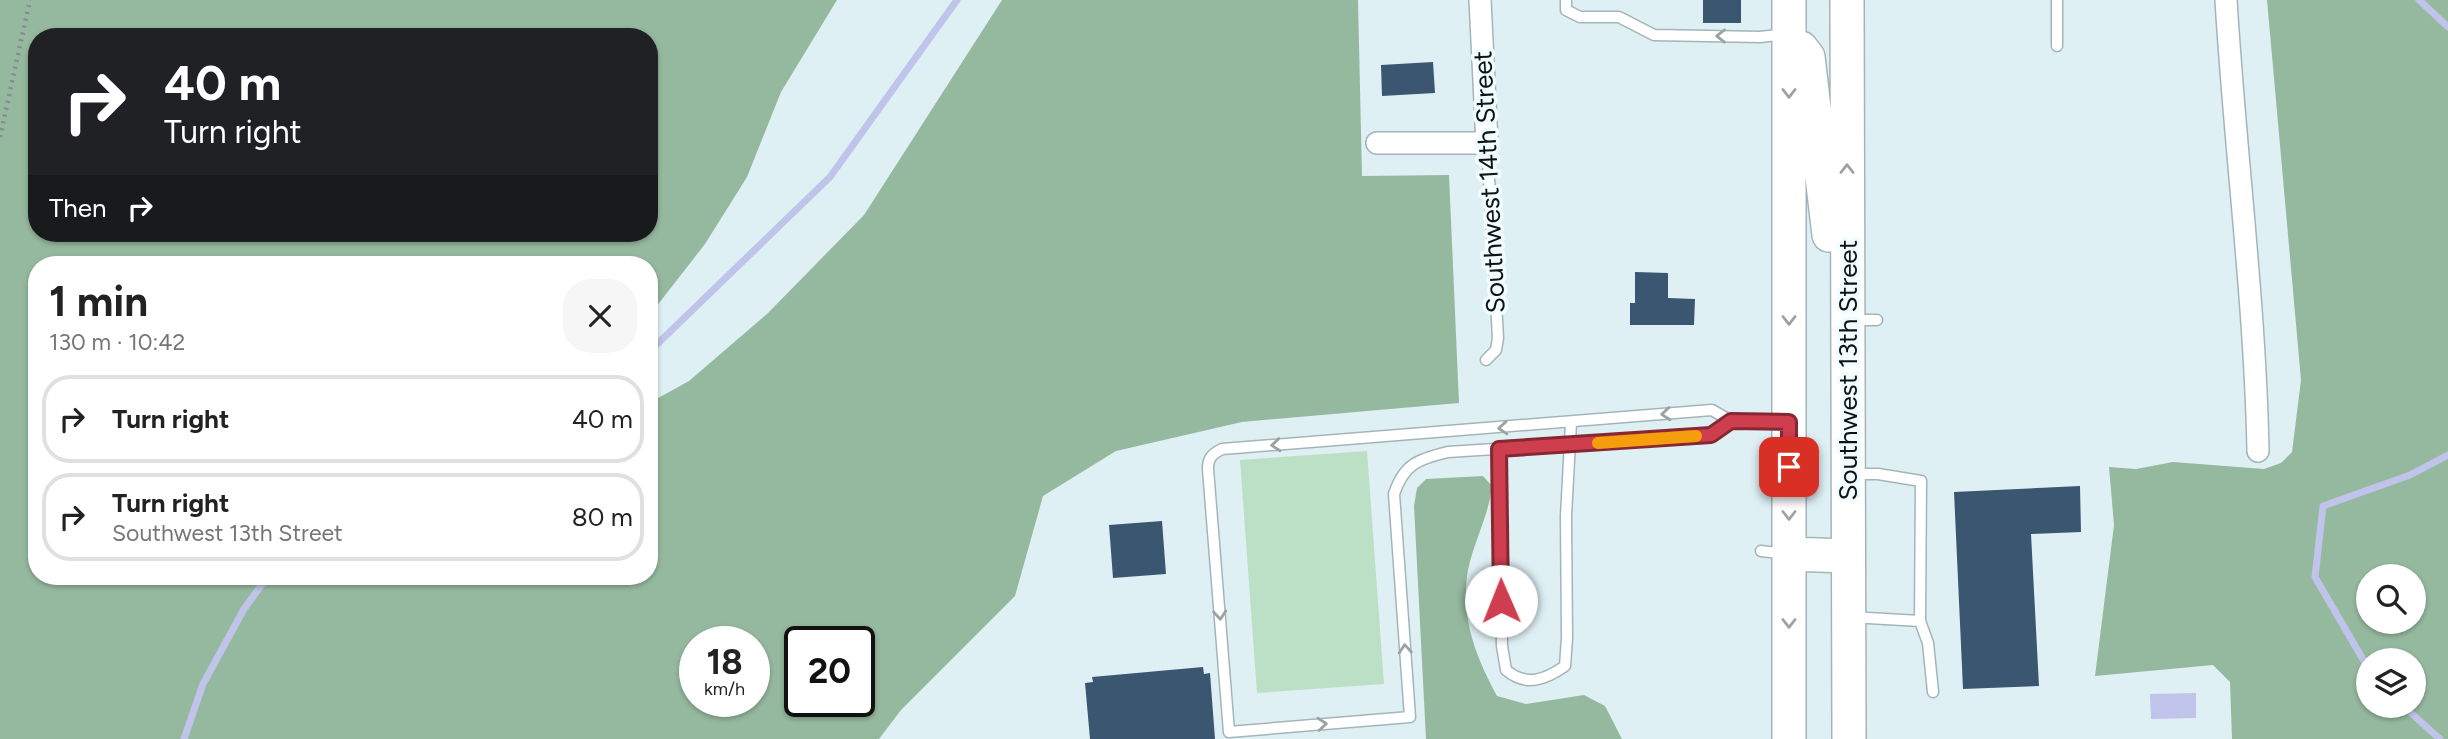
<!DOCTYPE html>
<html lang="en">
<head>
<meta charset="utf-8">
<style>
	:root { --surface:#fff; --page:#f6f6f6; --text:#222; --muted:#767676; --line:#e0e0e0 }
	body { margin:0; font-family:Figtree,sans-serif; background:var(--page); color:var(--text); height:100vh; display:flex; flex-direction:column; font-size:26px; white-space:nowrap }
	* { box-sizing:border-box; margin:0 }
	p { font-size:23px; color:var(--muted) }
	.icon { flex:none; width:38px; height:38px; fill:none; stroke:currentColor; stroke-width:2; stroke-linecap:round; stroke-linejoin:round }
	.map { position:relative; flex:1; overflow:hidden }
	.panel { position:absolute; left:28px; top:256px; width:630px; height:329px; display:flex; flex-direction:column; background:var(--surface); border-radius:28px; box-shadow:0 2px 5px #0004 }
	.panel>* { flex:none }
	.hud { position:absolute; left:28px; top:28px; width:630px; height:214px; border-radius:28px; box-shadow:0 2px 5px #0004; background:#202124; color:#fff; overflow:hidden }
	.controls { position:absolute; left:2356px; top:564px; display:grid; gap:14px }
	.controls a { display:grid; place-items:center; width:70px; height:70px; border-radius:50%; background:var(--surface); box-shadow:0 2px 5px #0004; font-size:35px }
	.speed { position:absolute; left:679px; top:626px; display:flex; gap:14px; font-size:35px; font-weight:700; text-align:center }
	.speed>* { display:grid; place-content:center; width:91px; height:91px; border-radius:50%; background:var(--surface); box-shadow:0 2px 5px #0004; line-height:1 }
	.speed small { font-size:18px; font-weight:400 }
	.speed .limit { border:4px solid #111; border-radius:10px; background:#fff; color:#111 }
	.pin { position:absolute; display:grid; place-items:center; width:60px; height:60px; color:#fff; margin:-30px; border-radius:14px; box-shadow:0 4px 10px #0006 }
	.me { position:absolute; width:77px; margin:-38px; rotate:359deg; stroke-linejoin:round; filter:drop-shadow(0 0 5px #0008) }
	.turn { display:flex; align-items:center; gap:24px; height:147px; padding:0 21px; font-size:32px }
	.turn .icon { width:91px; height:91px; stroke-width:2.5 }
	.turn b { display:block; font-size:49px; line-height:60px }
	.then { display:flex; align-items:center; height:66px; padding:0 21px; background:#0003; gap:14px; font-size:26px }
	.round { display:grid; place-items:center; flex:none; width:74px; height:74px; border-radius:28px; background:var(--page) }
	.headline { display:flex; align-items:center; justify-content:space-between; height:119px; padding:0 21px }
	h1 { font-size:42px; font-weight:700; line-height:52px }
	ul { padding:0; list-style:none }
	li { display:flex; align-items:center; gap:21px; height:88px; margin:0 14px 10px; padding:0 7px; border:4px solid var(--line); border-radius:28px }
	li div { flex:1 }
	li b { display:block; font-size:26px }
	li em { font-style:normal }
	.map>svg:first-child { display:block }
</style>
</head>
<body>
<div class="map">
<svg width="2448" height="739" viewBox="0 0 2448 739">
	<rect width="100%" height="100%" fill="#dff0f5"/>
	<!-- green -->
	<path fill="#bce0c5" d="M 1367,451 L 1384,684 L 1257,693 L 1240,460 Z"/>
	<!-- forest -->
	<path fill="#95b99e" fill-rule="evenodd" d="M 0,0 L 837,0 L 781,92 L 747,177 L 705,244 L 649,316 L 649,264 L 37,264 L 37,576 L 649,576 L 649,403 L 689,381 L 768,313 L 864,215 L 1002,0 L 1358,0 L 1362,176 L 1449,175 L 1459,403 L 1242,422 L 1116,451 L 1043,496 L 1015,596 L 901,710 L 879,739 L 0,739 ZM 37,37 L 649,37 L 649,233 L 37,233 ZM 695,642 L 754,642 L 754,702 L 695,702 ZM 800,642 L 859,642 L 859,702 L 800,702 Z
		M 2267,0 L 2448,0 L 2448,739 L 2232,739 L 2230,682 L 2213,665 L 2095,676 L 2114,525 L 2109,467 L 2136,469 L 2173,462 L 2264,469 L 2281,463 L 2292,452 L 2301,380 ZM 2368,576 L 2413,576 L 2413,621 L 2368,621 ZM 2368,660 L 2413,660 L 2413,705 L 2368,705 Z
		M 1483,476 L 1492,486 C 1489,515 1474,541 1468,570 C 1460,617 1475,655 1497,696 L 1526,704 L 1584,695 L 1605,706 L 1622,739 L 1426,739 L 1414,506 L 1417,488 L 1426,479 Z"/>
	<!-- water -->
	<path fill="#c0c3ea" d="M 2196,693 L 2196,718 L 2151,719 L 2150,694 Z"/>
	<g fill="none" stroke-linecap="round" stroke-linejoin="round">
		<!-- stream -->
		<path stroke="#c0c3ea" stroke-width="7" d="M 2419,0 L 2448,27
			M 649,352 L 830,177 L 957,0
			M 2368,668 L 2315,577 L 2323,506 L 2410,475 L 2448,455
			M 2402,705 L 2440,739
			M 184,739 L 203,684 L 244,609 L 268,576"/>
	</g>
	<!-- building -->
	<path fill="#3b5670" d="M 1703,0 L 1741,0 L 1741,23 L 1703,23 Z
		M 1433,62 L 1435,93 L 1382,96 L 1381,65 Z
		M 1635,272 L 1668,273 L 1668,298 L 1695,299 L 1694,325 L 1630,325 L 1630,303 L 1635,303 Z
		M 2080,486 L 2081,532 L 2031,534 L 2039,686 L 1963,689 L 1954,492 Z
		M 1162,521 L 1166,574 L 1113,578 L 1109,525 Z
		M 1203,667 L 1204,674 L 1210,673 L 1215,739 L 1090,739 L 1085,683 L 1093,682 L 1092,677 Z"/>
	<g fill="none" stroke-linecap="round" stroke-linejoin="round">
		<defs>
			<path id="service" d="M 1566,0 L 1566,10 L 1580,17 L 1619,17 L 1654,35 L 1760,37 L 1786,34
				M 2057,46 L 2057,0
				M 1851,320 L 1877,320
				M 1486,360 L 1496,350 L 1498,338 L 1487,143
				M 1731,421 L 1711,435 L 1448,452 C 1418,459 1404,464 1394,494 L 1410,717 L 1229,732 L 1208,469 C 1208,458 1212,454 1222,449 L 1712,410 L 1731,421 L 1786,422
				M 1498,449 L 1502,646 L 1506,670 C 1526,687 1545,680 1565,666 L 1567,638 L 1566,516 L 1571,423
				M 1851,474 L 1878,474 L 1921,481 L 1920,621
				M 1761,551 L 1786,554
				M 1851,617 L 1920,621 L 1928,643 L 1933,692"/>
			<path id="minor" d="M 2226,0 C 2235,151 2255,301 2258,451
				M 1377,143 L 1487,143 L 1480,0"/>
			<path id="primary" d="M 1789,0 L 1789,739
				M 1847,0 L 1849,739
				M 1801,48 L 1808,57 L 1829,235
				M 1789,554 L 1848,556"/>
		</defs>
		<!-- service casing -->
		<use href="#service" stroke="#a4b5b9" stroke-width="13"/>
		<!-- minor casing -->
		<use href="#minor" stroke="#a4b5b9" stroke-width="24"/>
		<!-- primary casing -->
		<use href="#primary" stroke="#a4b5b9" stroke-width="36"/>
		<!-- path -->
		<path stroke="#808c90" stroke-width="4.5" stroke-dasharray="2 5" stroke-linecap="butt" d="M 0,137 L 30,0"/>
		<!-- service -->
		<use href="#service" stroke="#fff" stroke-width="10"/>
		<!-- minor -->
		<use href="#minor" stroke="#fff" stroke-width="21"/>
		<!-- primary -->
		<use href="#primary" stroke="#fff" stroke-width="33"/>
	</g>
	<!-- one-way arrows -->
	<defs><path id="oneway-chevron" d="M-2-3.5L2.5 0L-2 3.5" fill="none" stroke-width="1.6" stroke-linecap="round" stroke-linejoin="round" transform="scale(1.75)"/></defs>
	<g stroke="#9ea1a1">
		<use href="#oneway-chevron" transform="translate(1721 36) rotate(-179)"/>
		<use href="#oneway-chevron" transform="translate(1789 93) rotate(90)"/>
		<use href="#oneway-chevron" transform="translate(1847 169) rotate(-90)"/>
		<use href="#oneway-chevron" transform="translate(1789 320) rotate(90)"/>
		<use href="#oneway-chevron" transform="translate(1666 414) rotate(175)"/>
		<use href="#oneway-chevron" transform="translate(1503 428) rotate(176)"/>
		<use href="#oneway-chevron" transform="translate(1276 445) rotate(175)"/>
		<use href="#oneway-chevron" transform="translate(1789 515) rotate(90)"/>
		<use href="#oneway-chevron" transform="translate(1220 615) rotate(85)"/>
		<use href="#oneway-chevron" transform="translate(1789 623) rotate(90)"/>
		<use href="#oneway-chevron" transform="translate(1405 649) rotate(-94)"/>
		<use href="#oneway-chevron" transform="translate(1322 724) rotate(-5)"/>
	</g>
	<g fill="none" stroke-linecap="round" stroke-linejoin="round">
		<defs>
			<path id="route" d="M 1501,601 L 1499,449 L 1711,435 L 1731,421 L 1789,422 L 1789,467"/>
		</defs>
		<!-- route casing -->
		<use href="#route" stroke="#862833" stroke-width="18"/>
		<!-- route -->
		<use href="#route" stroke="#ce3e4f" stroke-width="12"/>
		<!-- slow -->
		<path stroke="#f59e0b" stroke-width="12" d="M 1598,443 L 1696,436"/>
	</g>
	<g text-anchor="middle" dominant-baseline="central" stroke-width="7" stroke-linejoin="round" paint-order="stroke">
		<!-- street labels -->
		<g font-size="26" fill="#0d1315" stroke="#f1fcff">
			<text transform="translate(1489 182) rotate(-93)">Southwest 14th Street</text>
			<text transform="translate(1848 370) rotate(-90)">Southwest 13th Street</text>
		</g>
	</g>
</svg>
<div class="controls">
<a><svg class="icon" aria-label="search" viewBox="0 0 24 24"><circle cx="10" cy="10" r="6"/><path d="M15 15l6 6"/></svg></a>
<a><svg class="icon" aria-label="layers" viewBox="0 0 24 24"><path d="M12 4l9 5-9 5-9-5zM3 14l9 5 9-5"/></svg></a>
</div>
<div class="speed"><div>18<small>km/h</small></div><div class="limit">20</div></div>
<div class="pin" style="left:1789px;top:467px;background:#d93025"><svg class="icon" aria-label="arrive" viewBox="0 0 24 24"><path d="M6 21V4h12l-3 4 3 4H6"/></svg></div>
<svg class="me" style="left:1501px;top:601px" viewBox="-20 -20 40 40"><circle r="19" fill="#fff"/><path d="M0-13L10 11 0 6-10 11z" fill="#ce3e4f"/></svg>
<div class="hud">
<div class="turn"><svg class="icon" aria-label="right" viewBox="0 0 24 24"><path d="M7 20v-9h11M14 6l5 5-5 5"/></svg><div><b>40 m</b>Turn right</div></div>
<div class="then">Then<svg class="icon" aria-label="right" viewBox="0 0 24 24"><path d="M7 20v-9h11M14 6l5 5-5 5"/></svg></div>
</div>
<section class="panel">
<div class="headline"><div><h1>1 min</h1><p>130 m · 10:42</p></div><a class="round"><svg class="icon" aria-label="close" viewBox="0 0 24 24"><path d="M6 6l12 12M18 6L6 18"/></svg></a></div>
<ul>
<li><svg class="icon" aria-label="right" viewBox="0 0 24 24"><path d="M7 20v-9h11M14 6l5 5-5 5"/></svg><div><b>Turn right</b></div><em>40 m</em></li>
<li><svg class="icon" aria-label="right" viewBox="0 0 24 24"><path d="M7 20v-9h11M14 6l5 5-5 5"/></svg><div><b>Turn right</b><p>Southwest 13th Street</p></div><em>80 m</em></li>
</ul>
</section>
</div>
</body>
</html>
